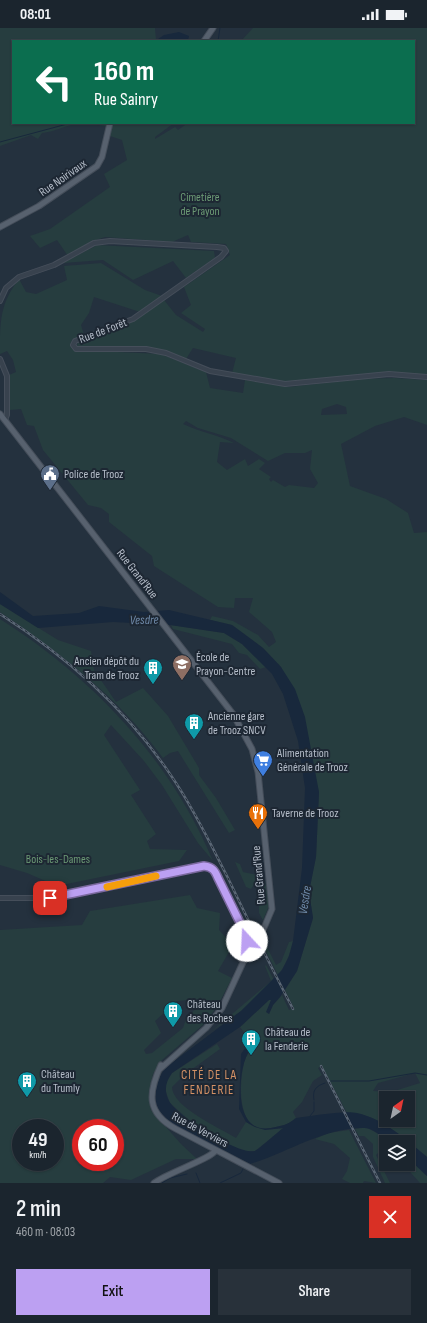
<!DOCTYPE html>
<html lang="en">
<head>
<meta charset="utf-8">
<style>
	:root { --surface:#1b252e; --page:#28313a; --text:#f1f3f6; --muted:#a0a5aa; --line:#39424a; --accent:#bca0f2 }
	body { margin:0; font-family:"Sofia Sans Condensed",sans-serif; background:var(--page); color:var(--text); height:100vh; display:flex; flex-direction:column; font-size:15px; white-space:nowrap }
	* { box-sizing:border-box; margin:0 }
	p { font-size:13px; color:var(--muted) }
	.icon { flex:none; width:22px; height:22px; fill:none; stroke:currentColor; stroke-width:2; stroke-linecap:round; stroke-linejoin:round }
	.map { position:relative; height:1155px; overflow:hidden }
	.drawer { display:flex; flex-direction:column; background:var(--surface); flex:1 }
	.drawer>* { flex:none }
	.banner { position:absolute; left:12px; top:12px; width:403px; height:84px; border-radius:0px; box-shadow:0 1px 3px #0004,0 0 0 1px var(--line); background:#0b6e4f; color:#fff; overflow:hidden }
	.needle { width:26px; rotate:33deg }
	.controls { position:absolute; left:379px; top:1063px; display:grid; gap:8px }
	.controls a { display:grid; place-items:center; width:36px; height:36px; border-radius:0px; background:var(--surface); box-shadow:0 1px 3px #0004,0 0 0 1px var(--line); font-size:20px }
	.speed { position:absolute; left:12px; top:1091px; display:flex; gap:8px; font-size:20px; font-weight:700; text-align:center }
	.speed>* { display:grid; place-content:center; width:52px; height:52px; border-radius:50%; background:var(--surface); box-shadow:0 1px 3px #0004,0 0 0 1px var(--line); line-height:1 }
	.speed small { font-size:10px; font-weight:400 }
	.speed .limit { border:6px solid #d22; background:#fff; color:#111 }
	.pin { position:absolute; display:grid; place-items:center; width:34px; height:34px; color:#fff; margin:-17px; border-radius:8px; box-shadow:0 2px 6px #0006 }
	.me { position:absolute; width:44px; margin:-22px; rotate:340deg; stroke-linejoin:round; filter:drop-shadow(0 0 3px #0008) }
	.turn { display:flex; align-items:center; gap:14px; height:84px; padding:0 16px; font-size:18px }
	.turn .icon { width:52px; height:52px; stroke-width:2.5 }
	.turn b { display:block; font-size:28px; line-height:34px }
	.round { display:grid; place-items:center; flex:none; width:42px; height:42px; border-radius:0px; background:var(--page) }
	.overview { display:flex; align-items:center; justify-content:space-between; height:68px; padding:0 16px }
	h1 { font-size:24px; font-weight:600; line-height:30px }
	.cta { display:flex; gap:8px; margin-top:auto; padding:8px 16px }
	.cta a { flex:1; height:46px; border-radius:0px; background:var(--accent); color:#111; font-size:16px; font-weight:600; line-height:46px; text-align:center }
	.cta a+a { background:var(--page); color:var(--text) }
	.status { display:flex; justify-content:space-between; align-items:center; height:28px; padding:0 20px; background:var(--surface); direction:ltr }
	.status svg { height:11px; fill:currentColor }
	.map>svg:first-child { display:block }
</style>
</head>
<body>
<div class="status"><b>08:01</b><svg viewBox="0 0 49 12"><path d="M0 12V9h3v3zM5 12V6h3v6zM10 12V3h3v9zM15 12V0h3v12zM26 1h20v11H26zM47 4h2v5h-2z"/></svg></div>
<div class="map">
<svg width="427" height="1155" viewBox="0 0 427 1155">
	<rect width="100%" height="100%" fill="#24313e"/>
	<!-- green -->
	<path fill="#263d3f" fill-rule="evenodd" d="M 0,0 L 155,0 L 156,12 L 13,13 L 13,95 L 107,95 L 106,98 C 98,97 89,96 80,96 C 67,96 55,104 42,105 L 38,111 L 31,107 L 0,118 Z
		M 253,0 L 427,0 L 427,347 L 388,345 L 289,355 L 267,353 L 232,345 L 236,330 L 193,320 L 186,331 C 151,317 116,320 79,320 L 77,318 L 78,314 L 84,311 L 137,291 L 164,272 L 176,287 L 203,304 L 205,301 L 181,285 L 191,277 L 184,259 L 230,227 L 226,216 L 191,214 L 188,207 L 172,214 L 105,209 L 90,214 L 68,228 L 57,212 L 40,220 L 30,208 L 50,201 L 110,159 L 104,146 L 127,132 L 122,112 L 110,108 L 113,95 L 174,95 L 155,109 L 155,111 L 175,99 L 178,102 L 188,95 L 414,95 L 414,13 L 241,13 Z
		M 97,217 L 214,223 L 215,230 L 186,250 L 173,233 L 133,252 L 103,232 L 63,235 Z
		M 101,235 L 145,262 L 162,268 L 140,284 L 94,269 L 89,285 L 81,297 L 84,307 L 72,313 L 71,318 L 75,322 L 161,326 L 206,344 L 210,360 L 243,365 L 245,352 L 289,359 L 360,351 L 394,350 L 427,352 L 427,397 L 404,389 L 375,398 L 341,416 L 350,458 L 386,471 L 408,485 L 414,505 L 427,504 L 427,1129 C 407,1112 375,1083 347,1085 L 322,1038 L 318,1040 L 322,1047 L 313,1053 L 302,1074 L 293,1084 L 296,1090 C 288,1097 281,1098 271,1100 C 236,1107 239,1056 244,1035 C 246,1028 251,1020 254,1013 L 247,1008 L 240,999 L 269,972 L 271,972 L 269,986 L 273,977 L 282,967 L 289,982 L 294,980 L 285,962 L 297,943 L 313,890 L 309,864 L 316,829 L 319,764 L 281,639 L 263,620 L 232,597 L 210,592 L 212,588 L 233,593 L 258,607 L 269,619 L 276,614 L 272,604 L 249,584 L 253,570 L 235,570 L 234,580 L 218,579 L 154,538 L 152,528 L 109,494 L 109,486 L 101,480 L 88,477 L 43,422 L 34,398 L 27,397 L 21,381 L 10,382 L 9,347 L 16,344 L 13,332 L 7,323 L 0,326 C 0,292 0,276 19,251 L 26,264 L 36,266 L 67,252 L 64,238 ZM 337,376 L 346,379 L 347,386 L 321,387 L 322,381 ZM 186,393 L 198,400 L 231,410 L 268,433 L 285,425 L 305,425 L 312,422 L 310,441 L 318,455 L 314,460 L 289,457 L 285,459 L 273,452 L 271,454 L 269,451 L 271,449 L 259,441 L 265,435 L 259,431 L 248,438 L 245,431 L 227,442 L 217,434 L 220,414 L 234,415 C 218,407 200,404 183,396 ZM 415,1045 L 420,1055 L 391,1064 L 373,1063 L 378,1055 ZM 386,1070 L 408,1070 L 408,1092 L 386,1092 Z
		M 0,576 L 58,612 L 91,623 L 94,642 L 116,674 L 143,660 L 168,688 L 199,740 L 199,747 L 216,770 L 235,802 L 229,805 L 178,723 L 170,725 L 163,730 C 119,670 61,625 0,584 Z
		M 0,591 C 93,650 170,731 213,833 L 198,815 L 162,757 L 144,733 L 111,697 L 104,707 L 140,762 L 131,767 L 156,806 L 147,813 L 150,821 L 187,822 L 179,833 L 57,858 L 27,845 L 0,837 Z
		M 171,597 L 224,605 L 242,616 L 266,639 L 260,641 L 247,627 L 239,625 L 232,616 L 173,601 Z
		M 235,834 L 240,836 L 243,844 L 257,847 L 265,852 L 269,878 L 263,892 L 259,885 L 259,867 L 258,866 L 258,857 L 255,855 L 251,861 L 246,859 Z
		M 190,867 L 197,880 L 220,885 L 219,902 L 233,917 L 218,943 L 232,950 L 218,977 L 205,995 L 162,1032 L 153,1046 L 149,1066 L 151,1082 L 181,1116 L 197,1131 L 176,1131 L 131,1152 L 110,1149 L 103,1155 L 0,1155 L 0,902 L 82,897 L 90,883 ZM 198,971 L 195,981 L 186,991 L 183,1000 L 152,1025 L 146,1026 L 144,1022 L 161,1005 L 155,993 L 177,973 ZM 21,1100 L 55,1100 L 55,1134 L 21,1134 ZM 81,1100 L 115,1100 L 115,1134 L 81,1134 Z
		M 263,911 L 276,937 L 281,934 L 289,914 L 293,913 C 290,926 286,937 278,947 L 261,914 Z
		M 266,937 L 274,952 L 241,983 L 212,1003 L 271,953 L 265,938 Z
		M 217,1016 L 220,1021 L 184,1047 L 172,1059 C 172,1079 220,1100 236,1110 L 246,1094 C 260,1103 269,1102 284,1100 L 255,1123 L 242,1123 L 198,1100 L 170,1075 L 166,1064 L 166,1054 L 172,1045 Z
		M 365,1099 L 375,1104 L 390,1114 L 386,1114 L 386,1122 L 383,1120 L 376,1127 L 390,1155 L 385,1155 L 373,1129 L 373,1116 L 364,1108 L 359,1108 L 355,1101 Z
		M 349,1102 L 376,1155 L 364,1153 L 363,1155 L 350,1155 L 342,1151 L 347,1143 L 350,1130 L 334,1116 L 315,1111 L 328,1105 Z
		M 408,1130 L 427,1148 L 427,1155 L 420,1155 L 403,1136 L 408,1136 Z"/>
	<!-- water -->
	<path fill="#18283c" d="M 179,4 L 189,8 L 188,13 L 155,13 L 164,7 Z
		M 0,564 L 33,588 L 79,585 L 99,578 L 144,584 L 169,582 L 232,597 L 263,620 L 281,639 L 295,661 L 305,689 L 319,764 L 316,829 L 309,864 L 313,890 L 297,943 L 280,969 L 273,977 L 269,986 L 266,984 L 271,972 L 269,972 L 240,999 L 172,1045 C 165,1055 164,1063 169,1073 C 178,1089 238,1127 255,1123 C 258,1122 279,1103 283,1100 L 265,1102 L 255,1099 L 246,1094 L 239,1081 L 241,1026 L 250,1013 L 253,1015 C 250,1021 246,1028 244,1035 C 238,1056 236,1106 271,1100 C 281,1098 288,1097 296,1090 C 311,1088 345,1082 357,1085 C 384,1091 407,1112 427,1129 L 427,1148 L 408,1130 L 408,1114 C 403,1114 394,1116 390,1114 C 381,1110 374,1099 363,1100 C 323,1100 287,1125 250,1136 C 233,1127 170,1099 161,1086 C 150,1071 156,1054 165,1040 L 241,983 L 282,942 L 289,928 L 293,913 L 302,840 L 305,760 L 298,713 L 283,666 L 272,646 L 242,616 L 224,605 L 170,597 L 113,594 L 38,600 L 0,576 Z"/>
	<g fill="none" stroke-linecap="round" stroke-linejoin="round">
		<!-- stream -->
		<path stroke="#18283c" stroke-width="1" d="M 218,13 L 220,0
			M 92,95 L 108,96
			M 0,114 L 71,95
			M 331,1053 L 369,1053 L 415,1045 L 427,1047
			M 314,1072 C 312,1062 316,1058 325,1055
			M 310,1088 L 314,1083 L 314,1074
			M 196,1145 L 200,1155
			M 162,1155 L 170,1150 L 187,1146
			M 220,1155 L 241,1145 L 243,1141"/>
		<defs>
			<path id="minor" d="M 0,273 L 6,260 L 19,249 L 54,237 L 94,215 L 110,213 L 217,219 L 224,220 L 226,223 L 221,229 L 133,291 L 75,313 L 73,317 L 76,321 L 146,321 L 166,325 L 210,343 L 285,356 L 389,346 L 427,349
				M 0,331 L 7,348 L 7,387 L 5,392
				M 0,870 L 50,870 L 204,838 L 210,839 L 214,842 L 249,913"/>
			<path id="major" d="M 204,13 L 213,0
				M 0,199 L 39,178 L 97,138 L 102,129 L 110,95
				M 0,386 L 233,686 L 252,721 L 258,744 L 272,881 L 258,914 L 246,928 L 222,980 L 206,1000 L 160,1041
				M 241,931 L 244,915 L 251,914 L 253,919
				M 161,1037 C 148,1065 146,1085 176,1101 L 279,1155
				M 154,1155 C 167,1145 211,1131 216,1122"/>
		</defs>
		<!-- minor casing -->
		<use href="#minor" stroke="#454e5a" stroke-width="6"/>
		<!-- major casing -->
		<use href="#major" stroke="#454e5a" stroke-width="7"/>
		<!-- minor -->
		<use href="#minor" stroke="#38424e" stroke-width="4"/>
		<!-- major -->
		<use href="#major" stroke="#57616e" stroke-width="5"/>
		<defs>
			<path id="rail" d="M 0,586 C 69,630 129,683 174,752 C 195,783 211,817 228,850 C 249,894 270,937 293,981
				M 321,1038 L 380,1155"/>
		</defs>
		<!-- rail casing -->
		<use href="#rail" stroke="#5b6775" stroke-width="2.5"/>
		<!-- rail -->
		<use href="#rail" stroke="#1d2733" stroke-width="1" stroke-dasharray="3" stroke-linecap="butt"/>
	</g>
	<g fill="none" stroke-linecap="round" stroke-linejoin="round">
		<defs>
			<path id="route" d="M 50,870 L 204,838 C 213,839 215,843 218,850 L 248,911 L 249,913 L 247,913"/>
		</defs>
		<!-- route casing -->
		<use href="#route" stroke="#7a689d" stroke-width="10"/>
		<!-- route -->
		<use href="#route" stroke="#bca0f2" stroke-width="7"/>
		<!-- slow -->
		<path stroke="#f59e0b" stroke-width="7" d="M 107,859 L 156,848"/>
	</g>
	<!-- icons -->
	<defs>
		<symbol id="civic-pin" viewBox="-11 -11 22 30"><path d="M0 17L-7.5 6A9.5 9.5 0 1 1 7.5 6Z" fill="#5c6f8a" stroke="#1d2733"/><path d="M-.6-6.5H3V-4.5H.6V-3L4-1V1h2V6H-6V1h2V-1L-.6-3ZM-1.2 2.5V6h2.4V2.5Z" fill="#fff"/></symbol>
		<symbol id="school-pin" viewBox="-11 -11 22 30"><path d="M0 17L-7.5 6A9.5 9.5 0 1 1 7.5 6Z" fill="#8d6e63" stroke="#1d2733"/><path d="M0-5L7-2L0 1L-7-2ZM-4 1L0 2.5L4 1V4Q0 6-4 4Z" fill="#fff"/></symbol>
		<symbol id="building-pin" viewBox="-11 -11 22 30"><path d="M0 17L-7.5 6A9.5 9.5 0 1 1 7.5 6Z" fill="#0f9aa8" stroke="#1d2733"/><path d="M-4-6H4V6H1V3H-1V6H-4ZM-2.5-4.3h1.7v1.8h-1.7ZM.8-4.3h1.7v1.8H.8ZM-2.5-1h1.7V.8h-1.7ZM.8-1h1.7V.8H.8Z" fill="#fff"/></symbol>
		<symbol id="supermarket-pin" viewBox="-11 -11 22 30"><path d="M0 17L-7.5 6A9.5 9.5 0 1 1 7.5 6Z" fill="#3f7fe0" stroke="#1d2733"/><path d="M-6-5.5h2.5l.6 2H6L4.5 2H-2.5L-4.4-4H-6ZM-1.5 3.2a1.3 1.3 0 1 0 .1 0ZM3 3.2a1.3 1.3 0 1 0 .1 0Z" fill="#fff"/></symbol>
		<symbol id="restaurant-pin" viewBox="-11 -11 22 30"><path d="M0 17L-7.5 6A9.5 9.5 0 1 1 7.5 6Z" fill="#e8710a" stroke="#1d2733"/><path d="M-5-6h1v4h1v-4h1v4h1v-4h1v5L-1.5 .5V6h-2V.5L-5-1ZM5-6V6H3V1.5H1.5Q1.5-4 5-6Z" fill="#fff"/></symbol>
	</defs>
	<g fill-rule="evenodd">
		<use href="#civic-pin" x="39" y="435" width="22" height="30"/>
		<use href="#school-pin" x="171" y="625" width="22" height="30"/>
		<use href="#building-pin" x="142" y="629" width="22" height="30"/>
		<use href="#building-pin" x="183" y="684" width="22" height="30"/>
		<use href="#supermarket-pin" x="252" y="721" width="22" height="30"/>
		<use href="#restaurant-pin" x="247" y="774" width="22" height="30"/>
		<use href="#building-pin" x="162" y="972" width="22" height="30"/>
		<use href="#building-pin" x="240" y="1000" width="22" height="30"/>
		<use href="#building-pin" x="16" y="1042" width="22" height="30"/>
	</g>
	<g text-anchor="middle" dominant-baseline="central" stroke-width="4" stroke-linejoin="round" paint-order="stroke">
		<!-- street labels -->
		<g font-size="12" fill="#b5bdc9" stroke="#1d2733">
			<text transform="translate(63 150) rotate(-35)">Rue Noirivaux</text>
			<text transform="translate(103 303) rotate(-21)">Rue de Forêt</text>
			<text transform="translate(137 546) rotate(52)">Rue Grand'Rue</text>
			<text transform="translate(259 847) rotate(-95)">Rue Grand'Rue</text>
			<text transform="translate(200 1102) rotate(28)">Rue de Verviers</text>
		</g>
		<!-- park labels -->
		<g font-size="12" fill="#6c9a75" stroke="#1d2733">
			<text x="200" y="169">Cimetière<tspan x="200" dy="14">de Prayon</tspan></text>
			<text x="58" y="831">Bois-les-Dames</text>
		</g>
		<!-- poi labels -->
		<g font-size="12" fill="#b5bdc9" stroke="#1d2733" text-anchor="start">
			<text x="64" y="446">Police de Trooz</text>
			<text x="196" y="629">École de<tspan x="196" dy="14">Prayon-Centre</tspan></text>
			<text x="139" y="633" text-anchor="end">Ancien dépôt du<tspan x="139" dy="14">Tram de Trooz</tspan></text>
			<text x="208" y="688">Ancienne gare<tspan x="208" dy="14">de Trooz SNCV</tspan></text>
			<text x="277" y="725">Alimentation<tspan x="277" dy="14">Générale de Trooz</tspan></text>
			<text x="272" y="785">Taverne de Trooz</text>
			<text x="187" y="976">Château<tspan x="187" dy="14">des Roches</tspan></text>
			<text x="265" y="1004">Château de<tspan x="265" dy="14">la Fenderie</tspan></text>
			<text x="41" y="1046">Château<tspan x="41" dy="14">du Trumly</tspan></text>
		</g>
		<!-- water labels -->
		<g font-size="13" font-style="italic" fill="#6e89a8" stroke="#1d2733">
			<text transform="translate(144 592) rotate(-1)">Vesdre</text>
			<text transform="translate(305 872) rotate(-81)">Vesdre</text>
		</g>
		<!-- neighbourhood labels -->
		<g font-size="13" letter-spacing="1" fill="#d49165" stroke="#1d2733">
			<text x="209" y="1047">CITÉ DE LA<tspan x="209" dy="15">FENDERIE</tspan></text>
		</g>
	</g>
</svg>
<div class="controls">
<a><svg class="needle" viewBox="-14 -14 28 28"><path d="M0-13l5 13h-10z" fill="#e53935"/><path d="M0 13l5-13h-10z" fill="#a0a5aa"/></svg></a>
<a><svg class="icon" aria-label="layers" viewBox="0 0 24 24"><path d="M12 4l9 5-9 5-9-5zM3 14l9 5 9-5"/></svg></a>
</div>
<div class="speed"><div>49<small>km/h</small></div><div class="limit">60</div></div>
<div class="pin" style="left:50px;top:870px;background:#d93025"><svg class="icon" aria-label="arrive" viewBox="0 0 24 24"><path d="M6 21V4h12l-3 4 3 4H6"/></svg></div>
<svg class="me" style="left:247px;top:913px" viewBox="-20 -20 40 40"><circle r="19" fill="#fff"/><path d="M0-13L10 11 0 6-10 11z" fill="#bca0f2"/></svg>
<div class="banner">
<div class="turn"><svg class="icon" aria-label="left" viewBox="0 0 24 24"><path d="M17 20v-9H6M10 6l-5 5 5 5"/></svg><div><b>160 m</b>Rue Sainry</div></div>
</div>
</div>
<section class="drawer">
<div class="overview"><div><h1>2 min</h1><p>460 m · 08:03</p></div><a class="round" style="background:#d93025;color:#fff"><svg class="icon" aria-label="close" viewBox="0 0 24 24"><path d="M6 6l12 12M18 6L6 18"/></svg></a></div>
<div class="cta"><a>Exit</a><a>Share</a></div>
</section>
</body>
</html>
